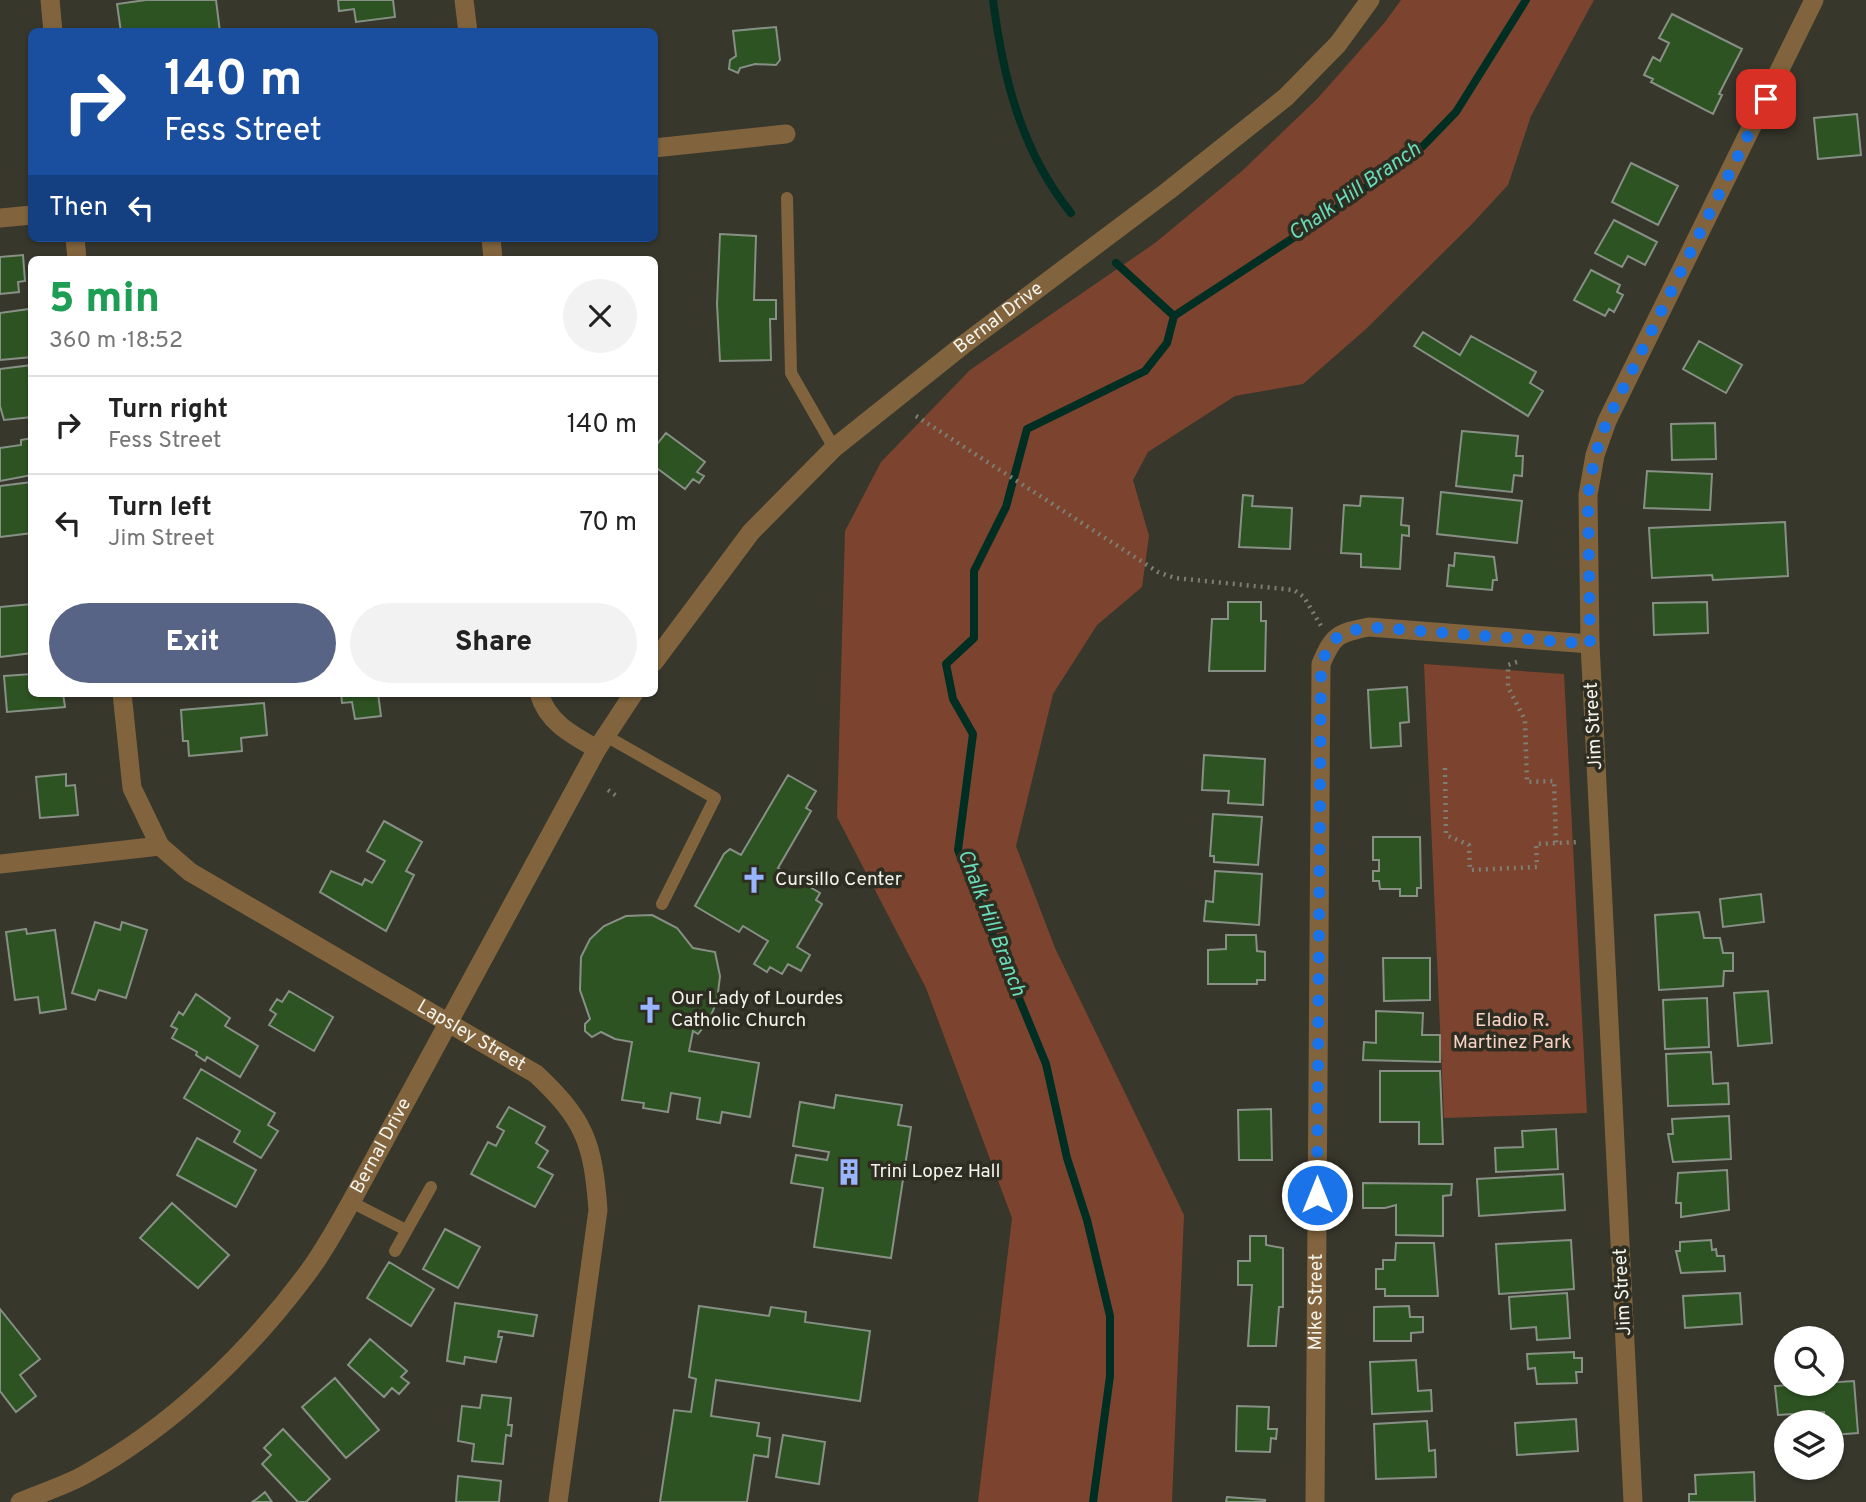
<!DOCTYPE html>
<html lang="en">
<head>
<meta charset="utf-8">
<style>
	:root { --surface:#fff; --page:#f2f2f2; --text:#222; --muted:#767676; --line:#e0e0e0; --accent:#586485 }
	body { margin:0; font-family:Overpass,sans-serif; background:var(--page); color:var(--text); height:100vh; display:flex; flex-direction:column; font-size:26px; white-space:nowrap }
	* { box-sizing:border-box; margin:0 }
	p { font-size:23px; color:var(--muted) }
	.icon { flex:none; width:38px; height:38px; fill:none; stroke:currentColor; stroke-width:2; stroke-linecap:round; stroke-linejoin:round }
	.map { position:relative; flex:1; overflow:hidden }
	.sheet { position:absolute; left:28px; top:256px; width:630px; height:441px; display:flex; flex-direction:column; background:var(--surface); border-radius:10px; box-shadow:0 2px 5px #0004 }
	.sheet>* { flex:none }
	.hud { position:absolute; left:28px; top:28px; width:630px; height:214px; border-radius:10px; box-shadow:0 2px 5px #0004; background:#1a4fa0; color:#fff; overflow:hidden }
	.buttons { position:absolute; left:1774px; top:1326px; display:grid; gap:14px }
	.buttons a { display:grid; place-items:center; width:70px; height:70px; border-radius:50%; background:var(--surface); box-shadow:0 2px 5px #0004; font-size:35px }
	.pin { position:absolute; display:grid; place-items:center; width:60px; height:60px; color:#fff; margin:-30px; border-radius:14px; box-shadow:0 4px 10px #0006 }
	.me { position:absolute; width:77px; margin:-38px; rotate:0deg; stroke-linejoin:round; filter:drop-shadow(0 0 5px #0008) }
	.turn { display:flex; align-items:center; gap:24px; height:147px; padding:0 21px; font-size:32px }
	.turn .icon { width:91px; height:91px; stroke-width:2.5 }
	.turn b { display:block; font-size:49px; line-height:60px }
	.then { display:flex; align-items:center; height:66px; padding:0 21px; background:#0003; gap:14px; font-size:26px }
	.round { display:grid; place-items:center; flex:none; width:74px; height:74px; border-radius:37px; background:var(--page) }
	.headline { display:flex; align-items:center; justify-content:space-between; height:119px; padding:0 21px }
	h1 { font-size:42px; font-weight:800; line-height:52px; color:#1e9e55 }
	.cta { display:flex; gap:14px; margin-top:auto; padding:14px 21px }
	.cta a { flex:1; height:80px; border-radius:42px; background:var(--accent); color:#fff; font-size:28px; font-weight:800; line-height:80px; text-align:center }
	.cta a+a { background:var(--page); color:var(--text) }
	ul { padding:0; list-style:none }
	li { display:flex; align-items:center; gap:21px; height:98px; padding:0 21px; border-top:2px solid var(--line) }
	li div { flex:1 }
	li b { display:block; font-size:26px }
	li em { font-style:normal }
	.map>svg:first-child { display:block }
</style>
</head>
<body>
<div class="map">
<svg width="1866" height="1502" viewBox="0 0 1866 1502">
	<rect width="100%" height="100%" fill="#37372c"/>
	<!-- green -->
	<path fill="#7c442e" d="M 1401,0 L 1594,0 L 1531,116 L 1508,185 L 1471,225 L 1366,329 L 1303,384 L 1235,396 L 1148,452 L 1133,480 L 1149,536 L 1142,587 L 1097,625 L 1053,694 L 1016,846 L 1055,948 L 1184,1215 L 1172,1502 L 978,1502 L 1012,1218 L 926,988 L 837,817 L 845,531 L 881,462 L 970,370 L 1155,243 L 1242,171 L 1318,98 L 1385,22 Z
		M 1424,664 L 1564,674 L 1587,1113 L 1444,1118 Z"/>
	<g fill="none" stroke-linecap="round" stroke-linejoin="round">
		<!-- stream -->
		<path stroke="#002e22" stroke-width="8" d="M 993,0 C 1003,77 1021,151 1071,213
			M 1174,316 L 1322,219 L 1423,146 L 1456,112 L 1526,0
			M 1093,1502 L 1110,1376 L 1110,1316 L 1087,1220 L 1067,1158 L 1046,1064 L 958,850 L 973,734 L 953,699 L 946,664 L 974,638 L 974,571 L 1006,507 L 1027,429 L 1145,371 L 1167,343 L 1174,316 L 1116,263"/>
	</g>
	<!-- building -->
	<path fill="#2e5322" stroke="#879085" stroke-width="2" d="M 146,0 L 216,0 L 220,32 L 121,32 L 117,4 Z
		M 338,0 L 393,0 L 395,17 L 356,22 L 354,9 L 339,11 Z
		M 1672,14 L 1742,49 L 1719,94 L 1722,95 L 1713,114 L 1651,82 L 1653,79 L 1644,75 L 1653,57 L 1660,61 L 1669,43 L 1659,38 Z
		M 776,27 L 780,60 L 776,65 L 755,64 L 740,68 L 738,73 L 729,69 L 730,60 L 736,56 L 733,31 Z
		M 1857,114 L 1861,155 L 1818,159 L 1814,118 Z
		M 1631,163 L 1678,186 L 1658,225 L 1612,202 Z
		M 1614,220 L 1657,242 L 1645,265 L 1628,256 L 1622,267 L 1595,253 Z
		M 720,234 L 756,236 L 754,300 L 776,300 L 776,319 L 770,319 L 771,360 L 720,361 L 717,304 Z
		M 23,255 L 25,281 L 18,282 L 19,292 L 0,294 L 0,257 Z
		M 1591,270 L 1620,285 L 1617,292 L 1623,295 L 1614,312 L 1609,309 L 1605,316 L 1574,300 Z
		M 29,309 L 32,357 L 0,360 L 0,313 Z
		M 1423,332 L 1460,355 L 1471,336 L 1536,372 L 1530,383 L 1543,391 L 1528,416 L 1414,346 Z
		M 1699,341 L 1742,365 L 1726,393 L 1683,369 Z
		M 32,365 L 32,417 L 4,420 L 0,406 L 0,369 Z
		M 1715,423 L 1716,459 L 1672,460 L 1671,424 Z
		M 1462,431 L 1518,436 L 1516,456 L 1523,456 L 1522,476 L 1514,475 L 1512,492 L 1456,486 Z
		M 666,433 L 705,462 L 697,472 L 704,476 L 699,483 L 693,479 L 685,489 L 654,466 L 654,448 Z
		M 32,438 L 32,475 L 0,481 L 0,448 L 21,445 L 21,440 Z
		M 1647,471 L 1712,474 L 1710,510 L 1644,508 Z
		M 32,482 L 32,533 L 0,537 L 0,486 Z
		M 1441,492 L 1522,501 L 1517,543 L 1437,534 Z
		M 1243,495 L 1253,496 L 1252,506 L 1292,508 L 1290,549 L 1239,547 Z
		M 1361,496 L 1403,498 L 1401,525 L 1409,526 L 1409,536 L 1402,535 L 1400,569 L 1361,567 L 1361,554 L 1341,553 L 1344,505 L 1360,506 Z
		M 1785,522 L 1788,576 L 1713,580 L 1712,575 L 1652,578 L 1649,528 Z
		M 1455,553 L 1494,557 L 1497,580 L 1493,580 L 1492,590 L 1447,586 L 1449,565 L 1454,566 Z
		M 1228,602 L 1261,602 L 1261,621 L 1266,621 L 1265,671 L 1209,671 L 1212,619 L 1228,619 Z
		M 1707,602 L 1708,633 L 1654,635 L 1653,603 Z
		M 32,604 L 32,653 L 0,657 L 0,607 Z
		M 32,674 L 32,693 L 63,693 L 65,707 L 7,712 L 4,676 Z
		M 1407,687 L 1409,722 L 1400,723 L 1401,746 L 1371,748 L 1368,690 Z
		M 341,693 L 378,693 L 381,716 L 355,719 L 352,702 L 342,703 Z
		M 264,703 L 267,735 L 241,738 L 242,751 L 189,756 L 188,741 L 183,741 L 181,710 Z
		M 1204,755 L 1265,759 L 1263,805 L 1228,803 L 1229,791 L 1202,790 Z
		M 66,774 L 66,786 L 75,785 L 78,815 L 40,818 L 36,777 Z
		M 788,775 L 816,791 L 806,808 L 811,811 L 778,868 L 820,893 L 816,900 L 822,904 L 797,947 L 810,955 L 801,971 L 788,964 L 782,974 L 770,967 L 767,972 L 754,964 L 768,941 L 743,926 L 739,932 L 695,906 L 724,854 L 730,849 L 741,855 Z
		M 1213,814 L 1262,817 L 1258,865 L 1214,862 L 1214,856 L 1210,856 Z
		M 384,821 L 422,842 L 406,871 L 414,875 L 386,931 L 320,892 L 331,871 L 362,885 L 365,879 L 372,883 L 385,861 L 367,851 Z
		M 1373,837 L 1420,837 L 1421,888 L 1417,888 L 1417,896 L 1400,896 L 1400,889 L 1380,889 L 1379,881 L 1373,881 L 1373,871 L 1379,871 L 1379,860 L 1373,860 Z
		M 1215,871 L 1262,874 L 1259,925 L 1204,921 L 1206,901 L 1213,902 Z
		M 1761,894 L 1764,922 L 1723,927 L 1720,899 Z
		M 1699,912 L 1704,938 L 1720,938 L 1723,953 L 1733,953 L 1733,971 L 1724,971 L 1723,986 L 1659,990 L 1655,915 Z
		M 652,915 L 677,928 L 693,948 L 715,952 L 720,976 L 717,1001 L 709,1020 L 698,1034 L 693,1031 L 689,1051 L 759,1063 L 750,1117 L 722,1112 L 720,1123 L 697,1119 L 700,1098 L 671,1093 L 668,1112 L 643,1108 L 644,1103 L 622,1100 L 632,1042 L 615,1039 L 601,1032 L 592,1037 L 585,1031 L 585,1024 L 590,1019 L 580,990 L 581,957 L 590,939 L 604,926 L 626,916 Z
		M 95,922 L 120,930 L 122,922 L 147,930 L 126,998 L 99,990 L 95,1000 L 72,993 Z
		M 26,929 L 27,934 L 55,930 L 66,1009 L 40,1013 L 38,997 L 15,1000 L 6,932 Z
		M 1226,935 L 1256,935 L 1257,951 L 1265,952 L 1265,980 L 1257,980 L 1257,984 L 1208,984 L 1208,950 L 1226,949 Z
		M 1383,958 L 1430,958 L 1430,1000 L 1384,1001 Z
		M 289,991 L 333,1017 L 314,1051 L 269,1025 L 276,1014 L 270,1010 L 277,999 L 282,1002 Z
		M 1768,991 L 1772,1043 L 1738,1046 L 1734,993 Z
		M 196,994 L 230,1018 L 225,1026 L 258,1046 L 240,1077 L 207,1057 L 205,1061 L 196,1055 L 197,1052 L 172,1038 L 177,1029 L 171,1026 L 179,1012 L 183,1015 Z
		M 1707,998 L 1709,1047 L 1665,1049 L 1663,1000 Z
		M 1376,1011 L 1423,1013 L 1422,1035 L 1440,1035 L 1440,1062 L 1363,1060 L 1364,1042 L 1376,1043 Z
		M 1711,1052 L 1713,1084 L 1728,1083 L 1729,1104 L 1668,1106 L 1666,1054 Z
		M 201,1069 L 275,1113 L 268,1125 L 278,1131 L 261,1158 L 234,1142 L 240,1131 L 184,1098 Z
		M 1380,1071 L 1440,1071 L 1443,1144 L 1419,1144 L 1419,1122 L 1380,1122 Z
		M 836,1095 L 902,1105 L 898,1125 L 911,1127 L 891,1258 L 814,1247 L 823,1188 L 791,1183 L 796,1155 L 827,1160 L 829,1152 L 793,1146 L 800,1102 L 834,1108 Z
		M 509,1107 L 545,1127 L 536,1143 L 548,1151 L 538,1167 L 553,1175 L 535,1207 L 471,1174 L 488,1142 L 496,1146 L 504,1131 L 497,1127 Z
		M 1271,1109 L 1272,1160 L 1239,1160 L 1238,1110 Z
		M 1729,1116 L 1731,1159 L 1673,1162 L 1668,1134 L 1673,1134 L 1672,1119 Z
		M 1556,1129 L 1558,1169 L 1496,1172 L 1495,1148 L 1523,1147 L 1522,1131 Z
		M 197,1138 L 256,1170 L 236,1207 L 177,1175 Z
		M 1727,1170 L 1729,1210 L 1681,1217 L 1681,1203 L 1676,1203 L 1678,1173 Z
		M 1563,1174 L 1565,1210 L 1479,1216 L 1477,1179 Z
		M 1363,1183 L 1452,1184 L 1451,1195 L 1443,1196 L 1443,1236 L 1396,1235 L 1396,1205 L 1385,1208 L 1363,1208 Z
		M 172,1203 L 229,1255 L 198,1288 L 140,1238 Z
		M 445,1229 L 480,1247 L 458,1288 L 423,1269 Z
		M 1250,1236 L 1266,1236 L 1266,1245 L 1283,1248 L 1283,1307 L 1279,1307 L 1276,1346 L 1248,1346 L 1252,1285 L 1238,1285 L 1238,1261 L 1250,1261 Z
		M 1571,1240 L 1574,1289 L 1499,1294 L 1496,1244 Z
		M 1711,1240 L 1712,1250 L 1716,1249 L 1717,1256 L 1724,1256 L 1725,1271 L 1681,1273 L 1676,1251 L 1680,1251 L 1680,1242 Z
		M 1396,1243 L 1434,1243 L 1438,1296 L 1385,1296 L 1385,1289 L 1376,1289 L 1376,1269 L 1383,1269 L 1383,1260 L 1395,1260 Z
		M 389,1262 L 434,1289 L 411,1326 L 367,1298 Z
		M 1567,1293 L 1570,1338 L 1537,1340 L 1536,1327 L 1511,1329 L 1509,1297 Z
		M 1740,1293 L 1742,1324 L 1685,1328 L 1683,1296 Z
		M 455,1303 L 537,1315 L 533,1336 L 499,1331 L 498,1337 L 502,1337 L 496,1362 L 465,1357 L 464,1364 L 447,1361 Z
		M 699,1306 L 769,1316 L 771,1307 L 806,1312 L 805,1322 L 870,1331 L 860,1401 L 716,1380 L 711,1416 L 759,1423 L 757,1436 L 770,1438 L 768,1457 L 754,1455 L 747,1502 L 660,1502 L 674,1410 L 691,1412 L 696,1379 L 689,1377 Z
		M 1409,1306 L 1410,1317 L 1423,1317 L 1423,1332 L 1411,1333 L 1411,1341 L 1374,1341 L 1374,1307 Z
		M 0,1309 L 40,1359 L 20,1375 L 36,1396 L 16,1412 L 0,1391 Z
		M 370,1339 L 407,1371 L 401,1377 L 409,1383 L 399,1394 L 392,1388 L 384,1397 L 348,1365 Z
		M 1574,1352 L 1574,1358 L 1582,1358 L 1582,1372 L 1576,1372 L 1577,1383 L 1537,1384 L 1535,1368 L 1528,1369 L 1527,1354 Z
		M 1416,1360 L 1418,1391 L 1431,1390 L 1432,1411 L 1372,1414 L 1370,1362 Z
		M 335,1378 L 379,1430 L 346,1458 L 302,1407 Z
		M 1854,1381 L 1858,1433 L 1832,1435 L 1832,1423 L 1825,1423 L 1824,1412 L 1778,1415 L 1775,1386 Z
		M 482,1395 L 511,1398 L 508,1425 L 512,1425 L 511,1436 L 506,1435 L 503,1464 L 472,1461 L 474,1444 L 458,1441 L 462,1406 L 480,1408 Z
		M 1237,1406 L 1269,1407 L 1268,1429 L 1277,1429 L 1276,1439 L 1271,1438 L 1270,1452 L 1236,1451 Z
		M 1576,1419 L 1578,1451 L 1517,1455 L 1515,1423 Z
		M 1427,1421 L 1429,1451 L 1435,1450 L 1436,1477 L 1376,1479 L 1374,1424 Z
		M 283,1429 L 330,1479 L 306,1502 L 298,1502 L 262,1464 L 271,1455 L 264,1448 Z
		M 783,1435 L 825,1442 L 819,1484 L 776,1477 Z
		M 1754,1472 L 1755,1502 L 1689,1502 L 1689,1494 L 1696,1494 L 1695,1475 Z
		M 458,1476 L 501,1481 L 499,1502 L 456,1502 Z
		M 265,1492 L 272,1502 L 252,1502 L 258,1498 Z
		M 1227,1497 L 1265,1500 L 1265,1502 L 1226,1502 Z"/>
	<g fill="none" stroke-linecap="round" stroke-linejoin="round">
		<!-- path -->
		<path stroke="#7e7e74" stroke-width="4.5" stroke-dasharray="2 5" stroke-linecap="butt" d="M 916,416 L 1158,572 L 1175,578 L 1294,590 L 1304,597 L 1321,626
			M 1517,662 L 1508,665 L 1508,687 L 1525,720 L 1527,782 L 1554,781 L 1556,843
			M 1445,768 L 1446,835 L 1469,845 L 1470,870 L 1537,867 L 1536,844 L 1579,842
			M 608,790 L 618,797"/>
		<!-- service -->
		<path stroke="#81643d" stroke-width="12" d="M 787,198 L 791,373 L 834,448
			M 606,736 L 715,798 L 662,904
			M 351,1202 L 406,1230
			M 395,1251 L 431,1187"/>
		<!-- minor -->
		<g stroke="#81643d" stroke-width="19">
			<path d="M 50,0 L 53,32"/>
			<path d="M 464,0 L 468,32"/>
			<path d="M 654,148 L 786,134"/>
			<path d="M 0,218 L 32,215"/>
			<path d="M 75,238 L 77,259"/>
			<path d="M 491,238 L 493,259"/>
			<path id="s1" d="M 122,693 L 132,788 L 160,846 L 190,872 L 536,1074 C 585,1120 593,1143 598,1210 L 558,1502"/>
			<path d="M 539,693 C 547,722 572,735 597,749"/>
			<path d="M 0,864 L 160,846"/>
			<path id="s2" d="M 1315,1502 L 1321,664 C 1333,635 1338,633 1369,627 L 1590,644"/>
			<path d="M 1633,1502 L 1590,644 L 1588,495 L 1595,455 L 1607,421 L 1814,0"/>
		</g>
		<!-- tertiary -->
		<g stroke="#81643d" stroke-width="19">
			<path id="s3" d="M 654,662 L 751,532 L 834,448 L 963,345 L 1168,191 L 1286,97 L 1338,44 L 1370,0"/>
			<path id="s4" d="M 20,1502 C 41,1493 64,1486 84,1475 C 171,1427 247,1354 306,1275 C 323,1253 337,1227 351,1202 L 597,749 L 634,693"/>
		</g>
	</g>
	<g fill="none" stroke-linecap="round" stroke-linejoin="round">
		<!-- route -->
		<path stroke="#1a73e8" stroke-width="12" stroke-dasharray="0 21.6" d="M 1317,1195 L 1321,664 C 1333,635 1338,633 1369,627 L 1590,644 L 1588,495 L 1595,455 L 1607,421 L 1766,99"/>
	</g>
	<!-- icons -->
	<defs>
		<symbol id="church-bare" viewBox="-9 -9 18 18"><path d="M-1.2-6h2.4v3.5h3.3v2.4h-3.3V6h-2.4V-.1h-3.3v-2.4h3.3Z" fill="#99b5fd" stroke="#2d2d22" stroke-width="2.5" paint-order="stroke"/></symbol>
		<symbol id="building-bare" viewBox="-9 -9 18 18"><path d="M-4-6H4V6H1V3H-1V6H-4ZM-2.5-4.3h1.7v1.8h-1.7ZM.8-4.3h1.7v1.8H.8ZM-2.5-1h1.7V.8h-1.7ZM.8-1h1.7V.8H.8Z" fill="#99b5fd" stroke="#2d2d22" stroke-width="2.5" paint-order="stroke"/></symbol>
	</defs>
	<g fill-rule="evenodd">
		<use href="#church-bare" x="735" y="861" width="38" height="38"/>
		<use href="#church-bare" x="631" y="991" width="38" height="38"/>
		<use href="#building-bare" x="830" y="1153" width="38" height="38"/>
	</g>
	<g text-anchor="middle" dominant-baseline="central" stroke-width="7" stroke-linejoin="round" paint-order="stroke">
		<!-- street labels -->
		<g font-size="19" fill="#f3f3ec" stroke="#2d2d22">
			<text stroke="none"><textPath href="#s3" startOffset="490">Bernal Drive</textPath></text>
			<text transform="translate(1594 726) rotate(-93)">Jim Street</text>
			<text stroke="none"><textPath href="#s1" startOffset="525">Lapsley Street</textPath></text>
			<text stroke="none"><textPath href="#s4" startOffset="520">Bernal Drive</textPath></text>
			<text transform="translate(1623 1292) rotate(-93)">Jim Street</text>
			<text stroke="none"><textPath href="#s2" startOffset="200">Mike Street</textPath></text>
		</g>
		<!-- poi labels -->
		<g font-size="19" fill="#f3f3ec" stroke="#2d2d22" text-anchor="start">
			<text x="775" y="880">Cursillo Center</text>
			<text x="671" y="999">Our Lady of Lourdes<tspan x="671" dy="22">Catholic Church</tspan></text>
			<text x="870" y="1172">Trini Lopez Hall</text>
		</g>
		<!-- park labels -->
		<g font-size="19" fill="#f7d1c3" stroke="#2d2d22">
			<text x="1512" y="1021">Eladio R.<tspan x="1512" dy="22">Martinez Park</tspan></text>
		</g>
		<!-- water labels -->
		<g font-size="21" font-style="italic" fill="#69dcb9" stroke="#2d2d22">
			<text transform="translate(1355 192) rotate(-35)">Chalk Hill Branch</text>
			<text transform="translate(991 923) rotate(69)">Chalk Hill Branch</text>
		</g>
	</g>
</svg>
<div class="buttons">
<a><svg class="icon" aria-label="search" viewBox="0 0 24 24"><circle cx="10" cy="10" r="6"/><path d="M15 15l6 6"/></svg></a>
<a><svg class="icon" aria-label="layers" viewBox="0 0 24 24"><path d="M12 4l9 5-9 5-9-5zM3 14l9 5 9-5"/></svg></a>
</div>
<div class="pin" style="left:1766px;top:99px;background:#d93025"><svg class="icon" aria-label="arrive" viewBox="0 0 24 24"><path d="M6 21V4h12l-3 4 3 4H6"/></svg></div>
<svg class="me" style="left:1317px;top:1195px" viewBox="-20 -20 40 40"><circle r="17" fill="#1a73e8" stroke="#fff" stroke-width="3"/><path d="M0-11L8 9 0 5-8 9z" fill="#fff"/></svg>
<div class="hud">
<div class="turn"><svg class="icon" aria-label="right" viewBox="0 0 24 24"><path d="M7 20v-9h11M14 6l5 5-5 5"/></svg><div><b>140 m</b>Fess Street</div></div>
<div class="then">Then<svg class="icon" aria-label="left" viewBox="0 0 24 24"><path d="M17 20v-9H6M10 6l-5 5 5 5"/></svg></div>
</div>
<section class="sheet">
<div class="headline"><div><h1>5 min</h1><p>360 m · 18:52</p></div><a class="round"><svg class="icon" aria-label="close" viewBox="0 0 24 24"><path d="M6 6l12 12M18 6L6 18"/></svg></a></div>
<ul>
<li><svg class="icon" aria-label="right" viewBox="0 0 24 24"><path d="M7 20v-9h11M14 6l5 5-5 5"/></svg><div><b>Turn right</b><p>Fess Street</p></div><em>140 m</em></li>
<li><svg class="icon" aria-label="left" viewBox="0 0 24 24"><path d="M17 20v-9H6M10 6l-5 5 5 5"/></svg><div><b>Turn left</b><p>Jim Street</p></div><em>70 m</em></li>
</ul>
<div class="cta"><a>Exit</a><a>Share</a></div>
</section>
</div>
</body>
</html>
